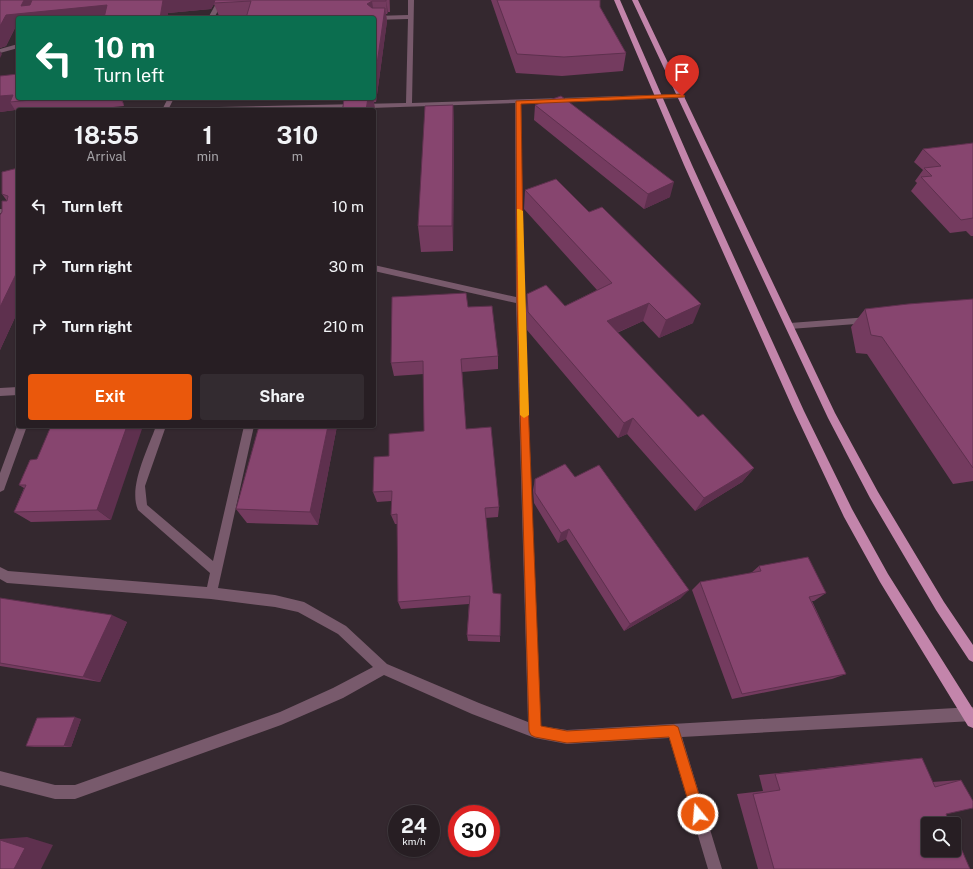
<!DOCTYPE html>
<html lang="en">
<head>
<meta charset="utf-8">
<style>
	:root { --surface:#271e23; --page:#332b30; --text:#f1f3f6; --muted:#a4a2a6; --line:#433c41; --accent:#ea580c }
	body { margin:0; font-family:"Public Sans",sans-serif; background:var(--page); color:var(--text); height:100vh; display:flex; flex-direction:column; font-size:15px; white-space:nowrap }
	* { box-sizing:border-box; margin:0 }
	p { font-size:13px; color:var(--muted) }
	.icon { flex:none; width:22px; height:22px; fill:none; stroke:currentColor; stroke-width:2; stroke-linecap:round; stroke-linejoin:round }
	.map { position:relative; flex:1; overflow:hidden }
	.panel { position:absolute; left:16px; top:108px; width:360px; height:320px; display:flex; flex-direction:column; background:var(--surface); border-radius:4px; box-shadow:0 1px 3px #0004,0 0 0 1px var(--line) }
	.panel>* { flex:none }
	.hud { position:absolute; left:16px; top:16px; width:360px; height:84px; border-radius:4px; box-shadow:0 1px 3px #0004,0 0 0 1px var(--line); background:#0b6e4f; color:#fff; overflow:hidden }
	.buttons { position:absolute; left:921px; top:817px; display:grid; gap:8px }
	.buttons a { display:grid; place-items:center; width:40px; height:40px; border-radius:4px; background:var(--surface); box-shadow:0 1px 3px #0004,0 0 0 1px var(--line); font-size:20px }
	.speed { position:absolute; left:388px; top:805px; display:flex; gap:8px; font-size:20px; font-weight:700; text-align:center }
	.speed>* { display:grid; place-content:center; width:52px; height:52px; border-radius:50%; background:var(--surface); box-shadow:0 1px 3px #0004,0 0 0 1px var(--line); line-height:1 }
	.speed small { font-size:10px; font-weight:400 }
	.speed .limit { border:6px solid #d22; background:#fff; color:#111 }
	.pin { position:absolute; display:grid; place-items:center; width:34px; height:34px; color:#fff; margin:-41px -17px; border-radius:50% 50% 50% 0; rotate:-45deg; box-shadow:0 0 4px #0007 }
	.pin .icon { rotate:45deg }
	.me { position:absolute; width:44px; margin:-22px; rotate:343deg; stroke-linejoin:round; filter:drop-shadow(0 0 3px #0008) }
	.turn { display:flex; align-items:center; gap:14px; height:84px; padding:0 12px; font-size:18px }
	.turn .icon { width:52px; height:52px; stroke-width:2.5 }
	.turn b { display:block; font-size:28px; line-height:34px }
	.eta { display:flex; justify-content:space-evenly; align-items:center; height:68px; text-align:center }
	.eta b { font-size:24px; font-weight:700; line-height:28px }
	.action { display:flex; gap:8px; margin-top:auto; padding:8px 12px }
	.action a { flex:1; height:46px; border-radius:4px; background:var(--accent); color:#fff; font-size:16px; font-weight:700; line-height:46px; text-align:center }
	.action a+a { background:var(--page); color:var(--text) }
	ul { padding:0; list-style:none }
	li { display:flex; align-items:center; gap:12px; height:60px; padding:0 12px }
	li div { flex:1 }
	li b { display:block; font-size:15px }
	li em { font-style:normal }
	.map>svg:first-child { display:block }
</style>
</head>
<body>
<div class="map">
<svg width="973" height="869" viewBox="0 0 973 869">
	<rect width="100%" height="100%" fill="#34282f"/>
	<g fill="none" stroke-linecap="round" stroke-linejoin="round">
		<!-- minor -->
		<path fill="#785a6c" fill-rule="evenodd" d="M 218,0 L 224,0 L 214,18 L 208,18 Z
			M 408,0 L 414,0 L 412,103 L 682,94 L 685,96 L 682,98 L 521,103 L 524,301 L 541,726 L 567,730 L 973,707 L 973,721 L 682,737 L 722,869 L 708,869 L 669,738 L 567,744 L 535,738 L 472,714 L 384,675 L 343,698 L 281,725 L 75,799 L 55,799 L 0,785 L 0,771 L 55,785 L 75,785 L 280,712 L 333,688 L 373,667 L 338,634 L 298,612 L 275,607 L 211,599 L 7,583 L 0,579 L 0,567 L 8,571 L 207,587 L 210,573 L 138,510 C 128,487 148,449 156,426 L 166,426 L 145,486 L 147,505 L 213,561 L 244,426 L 254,426 L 218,588 L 275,595 L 304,602 L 346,626 L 387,664 L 479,703 L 528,722 L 516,303 L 374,271 L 374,265 L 516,297 L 515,103 L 341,109 L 162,110 L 168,98 L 174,98 L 169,108 L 406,103 L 408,19 L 374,20 L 374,18 L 371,18 L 374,16 L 408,15 Z
			M 18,44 L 18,48 L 0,53 L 0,49 Z
			M 0,209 L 18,210 L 18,214 L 0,213 Z
			M 869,317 L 873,320 L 869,323 L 790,329 L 786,326 L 790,323 Z
			M 18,387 L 18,395 L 0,396 L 0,388 Z
			M 18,424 L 18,426 L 27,426 L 5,487 L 4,490 L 0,492 L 0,473 Z"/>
		<!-- major -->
		<path fill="#c385ab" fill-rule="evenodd" d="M 614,0 L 620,0 L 692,165 L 804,411 L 852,509 L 888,574 L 973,709 L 973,728 L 968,726 L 880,582 L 844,517 L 794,411 L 684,165 Z
			M 632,0 L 638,0 L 835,413 L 878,492 L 944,602 L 973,645 L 973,662 L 969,660 L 936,610 L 870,498 L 828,418 Z"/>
	</g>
	<!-- wall -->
	<path fill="#743b5f" d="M 0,0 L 390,0 L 390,12 L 388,12 L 387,14 L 386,14 L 387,21 L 376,102 L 374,102 L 375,109 L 343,107 L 344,98 L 374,98 L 374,18 L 247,15 L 219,16 L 214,4 L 211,9 L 168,13 L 168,18 L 18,18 L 15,28 L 6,46 L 0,48 Z
		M 491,0 L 600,0 L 600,7 L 626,53 L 623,71 L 562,76 L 516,73 Z
		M 0,76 L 18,98 L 122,98 L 124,106 L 82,110 L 18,110 L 18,114 L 15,110 L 0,112 Z
		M 453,105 L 454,131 L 453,251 L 421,252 L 418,226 Z
		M 535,105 L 670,197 L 644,209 L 534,120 Z
		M 973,143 L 973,236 L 971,236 L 966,231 L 950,233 L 911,191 L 917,183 L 915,181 L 923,170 L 914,162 L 923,149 Z
		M 18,168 L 18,311 L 0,350 L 0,215 L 7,201 L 2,194 Z
		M 525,190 L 693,323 L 659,338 L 643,321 L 617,333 L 698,417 L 754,468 L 742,482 L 695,511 L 627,434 L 618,438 L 527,330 L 526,312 L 527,294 L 565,306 L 597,290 L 524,209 Z
		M 973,299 L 973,481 L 953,484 L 867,354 L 856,353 L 851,327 L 865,309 Z
		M 468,307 L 498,356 L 498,369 L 462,372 L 466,429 L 499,507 L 498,517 L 485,518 L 493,593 L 500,636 L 500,642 L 468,641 L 467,635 L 469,604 L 401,609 L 398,602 L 397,524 L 395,524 L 391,515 L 391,501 L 377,502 L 373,492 L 389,456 L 424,431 L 424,374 L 394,376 L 391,363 Z
		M 259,426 L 337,426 L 318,525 L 247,523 L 236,509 Z
		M 30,460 L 111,520 L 31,522 L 14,512 L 24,488 L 19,485 Z
		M 575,477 L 681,598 L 624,631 L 566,539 L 558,543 L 534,503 L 533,490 L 535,479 Z
		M 759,566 L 826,593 L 814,601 L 812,601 L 846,674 L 832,679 L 732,699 L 692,590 L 700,582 L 751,573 Z
		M 0,598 L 127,622 L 100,682 L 0,666 Z
		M 81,719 L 71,747 L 34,747 L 26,746 Z
		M 922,758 L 932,782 L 961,780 L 946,814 L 970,869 L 758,869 L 737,794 L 763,791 L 759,775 L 898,760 Z"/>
	<!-- shaded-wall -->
	<path fill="#5e304e" d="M 24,0 L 37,0 L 107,5 L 113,18 L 18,18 L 18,28 L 15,28 L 6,46 L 0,48 L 0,26 L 6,15 L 21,6 Z
		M 163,0 L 217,0 L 214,3 L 214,4 L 211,9 L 168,13 L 168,18 L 160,18 Z
		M 386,0 L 388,12 L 387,14 Z
		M 389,0 L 390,0 L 390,12 Z
		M 372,1 L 374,14 L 367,4 Z
		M 385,8 L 387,21 L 376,102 L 374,90 L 374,85 Z
		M 0,51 L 2,54 L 0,58 Z
		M 13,95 L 10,102 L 15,110 L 0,112 L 0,96 Z
		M 120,98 L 122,98 L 124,106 Z
		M 368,98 L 373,98 L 375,109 L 374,115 L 374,110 L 366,110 Z
		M 453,105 L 454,131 L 453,251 L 452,226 Z
		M 674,182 L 670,197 L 644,209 L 648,194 Z
		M 18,270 L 18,311 L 0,350 L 0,307 Z
		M 649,303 L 643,321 L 602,339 L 607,321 Z
		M 701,304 L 693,323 L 659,338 L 666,320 Z
		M 633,418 L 627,434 L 618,438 L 624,423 Z
		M 127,426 L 143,426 L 111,520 L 97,510 Z
		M 328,426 L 337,426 L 318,525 L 310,512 Z
		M 754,468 L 742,482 L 695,511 L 704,498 Z
		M 569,529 L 566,539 L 558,543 L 561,533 Z
		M 689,590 L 681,598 L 624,631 L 630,624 Z
		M 112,615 L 127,622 L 100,682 L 83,677 Z
		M 75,717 L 81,719 L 71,747 L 64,746 Z
		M 27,837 L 53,845 L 41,869 L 14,869 L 0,840 L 0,839 Z"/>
	<!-- building -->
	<path fill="#87456f" stroke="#5e304e" d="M 0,0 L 24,0 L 21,6 L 30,5 L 32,0 L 163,0 L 160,18 L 104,18 L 107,5 L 6,15 L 0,26 Z
		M 215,0 L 386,0 L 386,1 L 372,1 L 367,4 L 372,8 L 385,8 L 374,85 L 374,18 L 246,18 L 251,1 L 214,3 Z
		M 497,0 L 600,0 L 600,7 L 626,53 L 564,57 L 517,54 Z
		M 18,74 L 18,98 L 52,98 L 10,102 L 13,95 L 0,96 L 0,76 Z
		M 561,96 L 674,182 L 648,194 L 535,105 Z
		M 344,98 L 368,98 L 366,110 L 339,110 L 340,108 L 343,107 Z
		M 453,105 L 452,226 L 418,226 L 425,106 Z
		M 208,109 L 208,110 L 198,110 Z
		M 973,143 L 973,218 L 961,220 L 921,177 L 932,176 L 924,168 L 941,166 L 923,149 Z
		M 18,168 L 18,270 L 0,307 L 0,215 L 2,212 L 2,201 L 7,201 L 8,196 L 2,194 L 2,172 Z
		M 556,179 L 589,212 L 602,207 L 701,304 L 666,320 L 649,303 L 607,321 L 698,417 L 703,414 L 754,468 L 704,498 L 633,418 L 624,423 L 528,312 L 527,294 L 546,285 L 565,306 L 612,283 L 525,190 Z
		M 466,293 L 468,307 L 492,306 L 498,356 L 461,359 L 466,429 L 491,427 L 499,507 L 485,508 L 493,593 L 501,594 L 500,636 L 467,635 L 470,596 L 398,602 L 397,514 L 391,515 L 392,491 L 373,492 L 374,457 L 389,456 L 389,434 L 424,431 L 423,361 L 391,363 L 392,297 Z
		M 973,299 L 973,468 L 882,337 L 871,335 L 865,309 L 908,304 Z
		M 51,426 L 127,426 L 97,510 L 14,512 L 26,485 L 19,485 L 30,460 L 37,459 Z
		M 259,426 L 328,426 L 310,512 L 236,509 Z
		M 565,464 L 575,477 L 599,465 L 689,590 L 630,624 L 569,529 L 561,533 L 535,493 L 535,479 Z
		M 808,557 L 826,593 L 809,597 L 846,674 L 742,694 L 700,582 L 761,571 L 759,566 Z
		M 0,598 L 112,615 L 83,677 L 0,663 Z
		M 75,717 L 64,746 L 26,746 L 37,718 Z
		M 922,758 L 935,787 L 961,780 L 973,801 L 973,808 L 946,814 L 950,824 L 928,824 L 928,850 L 954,850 L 954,832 L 970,869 L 774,869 L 753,794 L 780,790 L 775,774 Z
		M 0,840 L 25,848 L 14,869 L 0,869 Z"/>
	<!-- route -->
	<path fill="#ea580c" stroke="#983908" d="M 682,94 L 685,96 L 684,97 L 521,104 L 524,301 L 541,726 L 567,731 L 674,725 L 678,727 L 705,814 L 703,818 L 698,820 L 694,818 L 692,814 L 669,737 L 567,743 L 535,737 L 531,735 L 529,731 L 517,301 L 516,101 Z"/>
	<!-- slow -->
	<path fill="#f59e0b" d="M 517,209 L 519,209 L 523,211 L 529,415 L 524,418 L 520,415 Z"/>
</svg>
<div class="buttons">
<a><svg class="icon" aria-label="search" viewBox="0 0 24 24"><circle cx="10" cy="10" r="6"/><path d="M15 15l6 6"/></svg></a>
</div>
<div class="speed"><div>24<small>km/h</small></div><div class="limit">30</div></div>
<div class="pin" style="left:682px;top:96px;background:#d93025"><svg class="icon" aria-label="arrive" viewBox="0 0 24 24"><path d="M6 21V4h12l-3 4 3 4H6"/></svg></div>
<svg class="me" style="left:698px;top:814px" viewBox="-20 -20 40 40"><circle r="17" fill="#ea580c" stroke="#fff" stroke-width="3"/><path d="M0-11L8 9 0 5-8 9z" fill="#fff"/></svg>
<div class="hud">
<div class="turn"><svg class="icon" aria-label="left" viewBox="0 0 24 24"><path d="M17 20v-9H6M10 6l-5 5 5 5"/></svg><div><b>10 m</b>Turn left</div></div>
</div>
<section class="panel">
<div class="eta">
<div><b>18:55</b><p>Arrival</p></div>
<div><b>1</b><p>min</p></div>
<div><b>310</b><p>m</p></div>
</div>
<ul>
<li><svg class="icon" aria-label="left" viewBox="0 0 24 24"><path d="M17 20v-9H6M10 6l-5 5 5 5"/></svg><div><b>Turn left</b></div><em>10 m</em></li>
<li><svg class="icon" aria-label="right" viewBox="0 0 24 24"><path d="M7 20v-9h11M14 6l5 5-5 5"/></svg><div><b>Turn right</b></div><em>30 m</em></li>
<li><svg class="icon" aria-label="right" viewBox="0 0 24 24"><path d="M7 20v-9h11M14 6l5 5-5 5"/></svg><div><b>Turn right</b></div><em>210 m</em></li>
</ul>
<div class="action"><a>Exit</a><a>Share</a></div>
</section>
</div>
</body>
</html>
